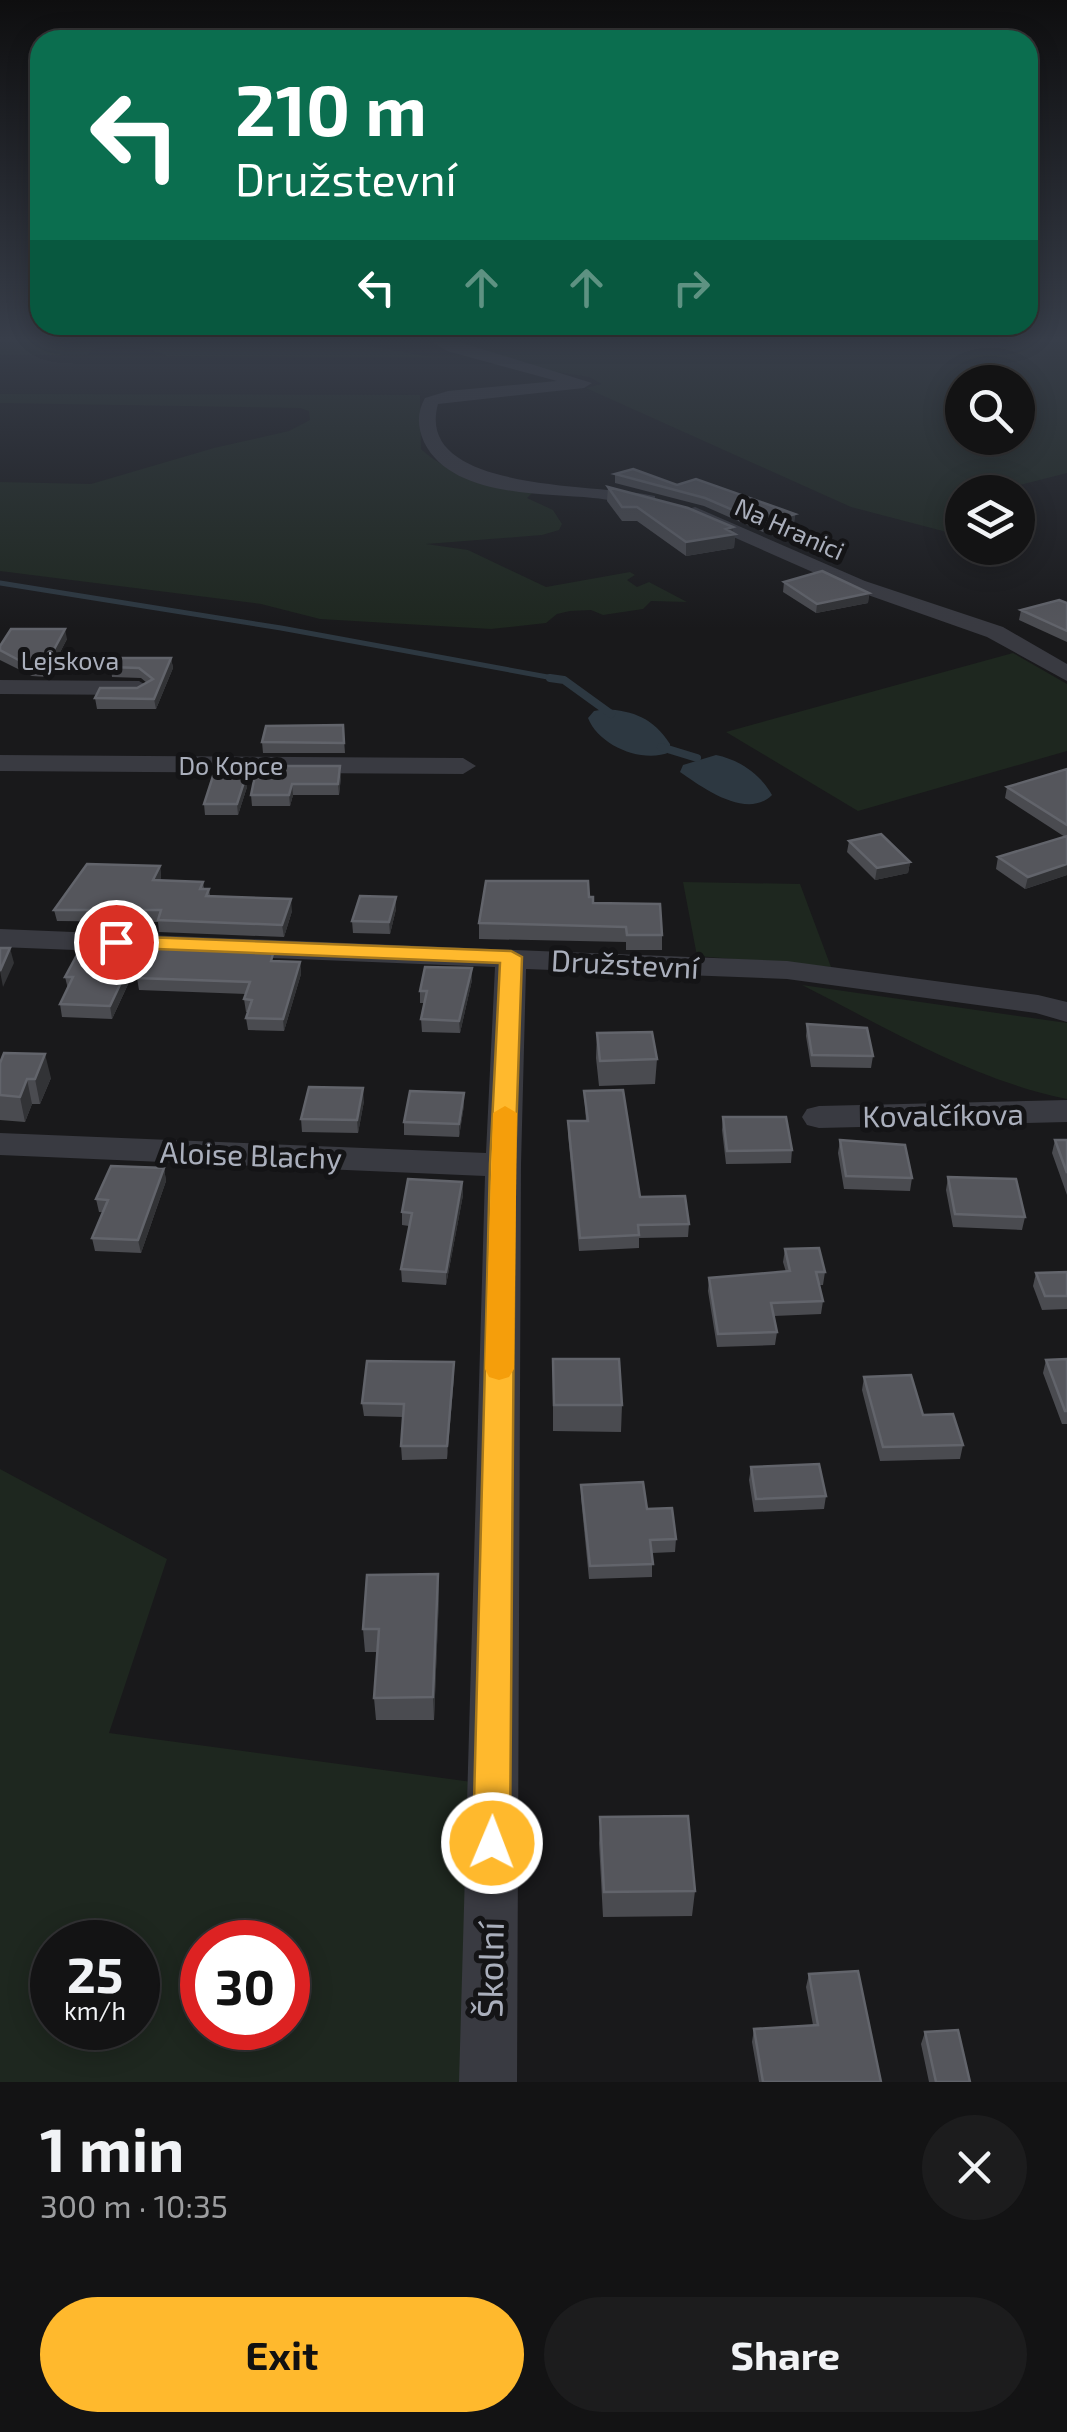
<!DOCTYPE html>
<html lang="en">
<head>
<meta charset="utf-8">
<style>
	:root { --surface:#131314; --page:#1c1c1d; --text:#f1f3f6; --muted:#9d9ea0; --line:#323234; --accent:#ffb92d }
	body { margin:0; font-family:"Exo 2",sans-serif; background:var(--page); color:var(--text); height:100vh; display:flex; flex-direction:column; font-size:38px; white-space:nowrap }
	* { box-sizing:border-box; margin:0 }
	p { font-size:32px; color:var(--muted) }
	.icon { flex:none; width:55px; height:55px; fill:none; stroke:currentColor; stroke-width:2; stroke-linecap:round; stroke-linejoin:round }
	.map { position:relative; height:2082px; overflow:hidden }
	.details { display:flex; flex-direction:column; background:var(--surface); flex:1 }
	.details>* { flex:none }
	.guide { position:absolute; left:30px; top:30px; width:1008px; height:305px; border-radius:30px; box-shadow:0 5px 25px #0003,0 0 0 2px var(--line); background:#0b6e4f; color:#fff; overflow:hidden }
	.fabs { position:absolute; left:945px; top:365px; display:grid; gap:20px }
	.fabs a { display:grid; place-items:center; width:90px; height:90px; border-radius:50%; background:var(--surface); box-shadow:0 5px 25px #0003,0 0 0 2px var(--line); font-size:50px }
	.speed { position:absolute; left:30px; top:1920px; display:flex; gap:20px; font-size:50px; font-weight:700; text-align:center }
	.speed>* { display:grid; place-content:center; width:130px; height:130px; border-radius:50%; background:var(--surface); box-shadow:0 5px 25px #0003,0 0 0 2px var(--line); line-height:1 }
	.speed small { font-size:25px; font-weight:400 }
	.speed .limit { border:15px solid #d22; background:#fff; color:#111 }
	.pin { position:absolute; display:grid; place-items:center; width:85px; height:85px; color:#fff; margin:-42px; border:5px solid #fff; border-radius:50%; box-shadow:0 2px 10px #0007 }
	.me { position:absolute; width:110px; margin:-55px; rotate:1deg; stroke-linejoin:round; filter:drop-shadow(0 0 8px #0008) }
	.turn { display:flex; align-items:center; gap:35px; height:210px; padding:0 40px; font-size:45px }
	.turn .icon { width:130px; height:130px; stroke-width:2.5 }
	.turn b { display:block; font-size:70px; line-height:85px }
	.lanes { display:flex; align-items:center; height:95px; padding:0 40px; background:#0003; justify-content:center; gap:50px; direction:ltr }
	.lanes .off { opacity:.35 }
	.round { display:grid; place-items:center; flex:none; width:105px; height:105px; border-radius:52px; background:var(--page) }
	.summary { display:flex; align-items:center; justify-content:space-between; height:170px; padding:0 40px }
	h1 { font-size:60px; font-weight:700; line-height:75px }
	.cta { display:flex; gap:20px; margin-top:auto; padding:20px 40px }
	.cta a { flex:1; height:115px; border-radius:60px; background:var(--accent); color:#111; font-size:40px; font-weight:700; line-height:115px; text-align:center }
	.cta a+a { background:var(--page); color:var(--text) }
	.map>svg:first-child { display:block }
</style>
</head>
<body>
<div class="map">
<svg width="1067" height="2082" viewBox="0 0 1067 2082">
	<rect width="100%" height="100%" fill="#19191b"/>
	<!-- green -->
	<path fill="#1e271f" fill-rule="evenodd" d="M 0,337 L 319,337 L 431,357 L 167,356 C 144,344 117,345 92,349 L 88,355 L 0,355 Z
		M 534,337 L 1067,337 L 1067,473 L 992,492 L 962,492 L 962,502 L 952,506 L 962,511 L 962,536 L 851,507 L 586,388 L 602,384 L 589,377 L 551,371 L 460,344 ZM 962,382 L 1018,382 L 1018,438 L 962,438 Z
		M 0,394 L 420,395 L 421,449 C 453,479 492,482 534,491 L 527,498 L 553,510 L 562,524 L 559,530 L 542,535 L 426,544 L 468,550 L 546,587 L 630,572 L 635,575 L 627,580 L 637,587 L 649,582 L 687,602 L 651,601 L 643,609 L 603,615 L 591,610 L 570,611 L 557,614 L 546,623 L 491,629 L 320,619 L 261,604 L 0,571 L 0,482 L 91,484 L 214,448 L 289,431 L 310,420 L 309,411 L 300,408 L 0,403 Z
		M 1013,653 L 1067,684 L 1067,751 L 858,811 L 726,732 Z
		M 683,882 L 800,884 L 831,967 L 697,956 Z
		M 802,985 L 1067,1023 L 1067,1099 C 973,1080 887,1028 802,985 Z
		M 0,1469 L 167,1559 L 109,1733 L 472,1782 L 461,2082 L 0,2082 ZM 52,1942 L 138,1942 L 138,2028 L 52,2028 ZM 202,1942 L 288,1942 L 288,2028 L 202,2028 Z"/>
	<!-- water -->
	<path fill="#2d3841" d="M 605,709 C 634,711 653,718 670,744 L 670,752 C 643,764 599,746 588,718 L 594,711 Z
		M 716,755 C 740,760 760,774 772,795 C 747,820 703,788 680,772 L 683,765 Z"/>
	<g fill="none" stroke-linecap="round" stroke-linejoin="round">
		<!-- stream-far1 -->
		<path stroke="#2d3841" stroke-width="5" d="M 0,583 L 281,628 L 564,680"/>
		<!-- stream -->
		<path stroke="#2d3841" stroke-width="8" d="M 550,678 L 564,680 L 611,714
			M 661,747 L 697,758"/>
		<!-- street -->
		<path fill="#393a41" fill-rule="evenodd" d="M 424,337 L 443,337 L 592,383 L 584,388 L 438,404 C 413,494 602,483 655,496 L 655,504 C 636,508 612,499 593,498 C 541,493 451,497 424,442 C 417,426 417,412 425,398 L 448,391 L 557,381 L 447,351 Z
			M 695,507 L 865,581 L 1003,627 L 1067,664 L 1067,681 L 987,637 L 851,589 L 688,517 L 688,509 Z
			M 0,680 L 139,681 L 151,688 L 139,695 L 0,694 Z
			M 0,755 L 463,758 L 476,766 L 463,774 L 0,771 Z
			M 0,929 L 787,961 L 1038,995 L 1067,1002 L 1067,1022 L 1036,1013 L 787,979 L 526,969 L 521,1165 L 517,2082 L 459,2082 L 485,1176 L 0,1155 L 0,1133 L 486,1153 L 495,967 L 0,947 Z
			M 1067,1100 L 1067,1122 L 819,1128 L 807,1125 L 802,1117 L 807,1109 L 819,1106 Z"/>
	</g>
	<!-- wall -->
	<path fill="#4a4b50" d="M 615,474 L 677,485 L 795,514 L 794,523 L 763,532 L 704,506 L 615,483 Z
		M 608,487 L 735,534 L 734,548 L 686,556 L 637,521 L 622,521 L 607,501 Z
		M 784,582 L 869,593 L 868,603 L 816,613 L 783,592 Z
		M 1067,603 L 1067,642 L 1019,620 L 1021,610 Z
		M 67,639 L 47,677 L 32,676 L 0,660 L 0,646 Z
		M 171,658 L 173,668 L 156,709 L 97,709 L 95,698 L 137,688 L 147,683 L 141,678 L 112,677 L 111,667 Z
		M 343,725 L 345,753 L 263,753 L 262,742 Z
		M 257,766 L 341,777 L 339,795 L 293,795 L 290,806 L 252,806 L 251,795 Z
		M 1067,769 L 1067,875 L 1025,889 L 996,869 L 998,857 L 1065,837 L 1005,798 L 1007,787 Z
		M 247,787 L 238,815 L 205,815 L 204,804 Z
		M 849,841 L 910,862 L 908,873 L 875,880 L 847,852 Z
		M 160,866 L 161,877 L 160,880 L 203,882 L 204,889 L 209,889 L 210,896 L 292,911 L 284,937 L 159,932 L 158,922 L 57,921 L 54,910 Z
		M 589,897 L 593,903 L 662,935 L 662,950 L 626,950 L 626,942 L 479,939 L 479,923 Z
		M 396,909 L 390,934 L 353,933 L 352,921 Z
		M 276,961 L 300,962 L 301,974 L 284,1031 L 248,1030 L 246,1018 L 248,1012 L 246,1012 L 244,999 L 246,994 L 139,990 L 137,978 Z
		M 136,967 L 112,1019 L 62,1017 L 60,1004 L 68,989 L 65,977 Z
		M 472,968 L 472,980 L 460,1033 L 422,1032 L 421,1019 L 425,1003 L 420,1003 L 420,991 Z
		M 807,1024 L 873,1056 L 871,1068 L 811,1067 L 806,1036 Z
		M 597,1033 L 657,1059 L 655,1084 L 599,1086 L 596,1058 Z
		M 0,1063 L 51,1078 L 40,1104 L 32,1104 L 25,1122 L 0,1120 Z
		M 584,1091 L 640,1197 L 689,1224 L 688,1237 L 639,1238 L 639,1248 L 579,1251 L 568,1134 L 568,1121 L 586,1121 Z
		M 364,1101 L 358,1133 L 302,1132 L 301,1119 Z
		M 464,1105 L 459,1137 L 404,1135 L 404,1122 Z
		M 723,1117 L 792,1150 L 791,1163 L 726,1164 L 722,1130 Z
		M 840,1140 L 912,1178 L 910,1191 L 844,1189 L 838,1153 Z
		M 1055,1140 L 1067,1140 L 1067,1195 L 1052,1153 Z
		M 164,1168 L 166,1181 L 141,1253 L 95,1251 L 92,1238 L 103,1212 L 99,1212 L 96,1199 Z
		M 948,1177 L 1025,1217 L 1022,1230 L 953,1227 L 946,1190 Z
		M 462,1182 L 463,1195 L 446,1285 L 402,1282 L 401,1269 L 409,1226 L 402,1225 L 402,1212 Z
		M 785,1249 L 825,1272 L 823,1285 L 819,1285 L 823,1301 L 821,1314 L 774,1316 L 777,1332 L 775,1345 L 717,1347 L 708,1291 L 709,1278 L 786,1272 L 783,1262 Z
		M 1067,1272 L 1067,1309 L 1042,1310 L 1033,1286 L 1036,1273 Z
		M 553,1359 L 622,1405 L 621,1432 L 553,1431 Z
		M 1067,1359 L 1067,1424 L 1062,1424 L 1043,1373 L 1046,1360 Z
		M 454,1376 L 447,1459 L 402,1460 L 401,1446 L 403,1417 L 364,1416 L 362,1403 Z
		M 864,1377 L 923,1415 L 963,1445 L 960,1459 L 880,1461 L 862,1390 Z
		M 751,1467 L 826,1496 L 824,1509 L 754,1512 L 749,1480 Z
		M 581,1485 L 647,1509 L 676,1539 L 675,1552 L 652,1553 L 652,1577 L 589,1579 L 581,1498 Z
		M 438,1574 L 439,1596 L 434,1720 L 376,1720 L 374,1698 L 377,1652 L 365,1652 L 363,1629 Z
		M 600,1817 L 695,1891 L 692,1916 L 603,1917 L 599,1843 Z
		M 809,1974 L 881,2082 L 759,2082 L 752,2042 L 754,2029 L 813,2025 L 806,1987 Z
		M 925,2032 L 970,2082 L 929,2082 L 921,2044 Z"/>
	<!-- shaded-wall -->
	<path fill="#323336" d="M 795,514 L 794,523 L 763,532 L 763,523 Z
		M 733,527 L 733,534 L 735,534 L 734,548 L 686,556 L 686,542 Z
		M 869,593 L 868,603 L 816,613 L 817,604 Z
		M 65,629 L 67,639 L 47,677 L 45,666 Z
		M 171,658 L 173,668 L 156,709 L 154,699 Z
		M 340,766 L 341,777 L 339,795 L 338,784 Z
		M 246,776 L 247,787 L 238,815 L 237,804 Z
		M 292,784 L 293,795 L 290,806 L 289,795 Z
		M 910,862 L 908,873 L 875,880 L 877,868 Z
		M 1067,864 L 1067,875 L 1025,889 L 1028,877 Z
		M 160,866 L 161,877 L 155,892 L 153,880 Z
		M 396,897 L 396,909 L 390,934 L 389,922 Z
		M 291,899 L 292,911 L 284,937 L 282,925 Z
		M 10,948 L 14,963 L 3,987 L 0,971 Z
		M 134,955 L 136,967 L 112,1019 L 110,1006 Z
		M 300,962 L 301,974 L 284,1031 L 283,1019 Z
		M 472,968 L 472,980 L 460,1033 L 459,1021 Z
		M 45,1054 L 51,1078 L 40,1104 L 35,1079 Z
		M 27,1079 L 32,1104 L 25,1122 L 20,1097 Z
		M 363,1088 L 364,1101 L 358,1133 L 357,1120 Z
		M 464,1093 L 464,1105 L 459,1137 L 459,1124 Z
		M 164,1168 L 166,1181 L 141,1253 L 138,1240 Z
		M 462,1182 L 463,1195 L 446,1285 L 446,1272 Z
		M 454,1362 L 454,1376 L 447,1459 L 447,1446 Z
		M 438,1574 L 439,1596 L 434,1720 L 433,1697 Z"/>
	<!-- building -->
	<path fill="#55565c" stroke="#62646b" stroke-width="2.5" d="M 633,469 L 677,485 L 696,479 L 795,514 L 763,523 L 705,498 L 615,474 Z
		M 608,487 L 688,508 L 733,527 L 726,529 L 735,534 L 686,542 L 637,507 L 622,507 Z
		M 822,571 L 869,593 L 817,604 L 784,582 Z
		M 1059,600 L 1067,603 L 1067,631 L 1021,610 Z
		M 11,629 L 65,629 L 45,666 L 30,666 L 0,650 L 0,646 Z
		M 115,658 L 171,658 L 154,699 L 95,698 L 100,688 L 137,688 L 153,679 L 139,668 L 111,667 Z
		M 343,725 L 344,743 L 262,742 L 266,726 Z
		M 257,766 L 340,766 L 338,784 L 292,784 L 289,795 L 251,795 Z
		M 1067,769 L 1067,825 L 1007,787 Z
		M 213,776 L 246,776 L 237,804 L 204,804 Z
		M 881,834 L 910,862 L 877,868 L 849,841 Z
		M 1067,836 L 1067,864 L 1028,877 L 998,857 Z
		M 87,864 L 160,866 L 153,880 L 203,882 L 200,889 L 209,889 L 206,896 L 291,899 L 282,925 L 158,920 L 161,910 L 54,910 Z
		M 486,881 L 588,881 L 589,897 L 593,897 L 593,903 L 660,904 L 662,935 L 627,935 L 626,927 L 479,923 Z
		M 360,896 L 396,897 L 389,922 L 352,921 Z
		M 149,945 L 274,950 L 271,961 L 300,962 L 283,1019 L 246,1018 L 252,1000 L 244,999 L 250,982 L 137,978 Z
		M 0,948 L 10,948 L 0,971 Z
		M 78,953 L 134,955 L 110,1006 L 60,1004 L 73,977 L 65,977 Z
		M 425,967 L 472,968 L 459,1021 L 421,1019 L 427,991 L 420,991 Z
		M 807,1024 L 867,1028 L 873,1056 L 812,1055 Z
		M 652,1032 L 657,1059 L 600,1061 L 597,1033 Z
		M 4,1053 L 45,1054 L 35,1079 L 27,1079 L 20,1097 L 0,1095 L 0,1063 Z
		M 309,1087 L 363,1088 L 357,1120 L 301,1119 Z
		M 623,1090 L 640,1197 L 685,1196 L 689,1224 L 638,1225 L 639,1235 L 580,1238 L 568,1121 L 588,1121 L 584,1091 Z
		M 410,1091 L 464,1093 L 459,1124 L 404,1122 Z
		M 723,1117 L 786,1117 L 792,1150 L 727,1151 Z
		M 840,1140 L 905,1145 L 912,1178 L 846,1176 Z
		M 1055,1140 L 1067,1140 L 1067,1173 Z
		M 111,1166 L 164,1168 L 138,1240 L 92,1238 L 108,1200 L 96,1199 Z
		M 948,1177 L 1016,1179 L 1025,1217 L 955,1214 Z
		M 408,1179 L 462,1182 L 446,1272 L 401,1269 L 412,1213 L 402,1212 Z
		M 819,1248 L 825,1272 L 816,1272 L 823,1301 L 771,1303 L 777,1332 L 718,1334 L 709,1278 L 790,1271 L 785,1249 Z
		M 1067,1272 L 1067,1296 L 1045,1296 L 1036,1273 Z
		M 553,1359 L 619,1359 L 622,1405 L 554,1405 Z
		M 1067,1359 L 1067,1411 L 1065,1411 L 1046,1360 Z
		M 367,1361 L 454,1362 L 447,1446 L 401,1446 L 404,1404 L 362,1403 Z
		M 911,1375 L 923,1415 L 953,1414 L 963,1445 L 883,1447 L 864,1377 Z
		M 819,1464 L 826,1496 L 756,1499 L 751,1467 Z
		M 643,1482 L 647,1509 L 672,1508 L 676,1539 L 650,1540 L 653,1564 L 590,1566 L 581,1485 Z
		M 438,1574 L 433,1697 L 374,1698 L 379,1629 L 363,1629 L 367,1575 Z
		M 688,1816 L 695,1891 L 604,1892 L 600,1817 Z
		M 858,1971 L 881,2082 L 763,2082 L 754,2029 L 818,2025 L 809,1974 Z
		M 958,2030 L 970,2082 L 936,2082 L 925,2032 Z"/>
	<!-- sky -->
	<linearGradient id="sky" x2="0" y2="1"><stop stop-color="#0e0e0f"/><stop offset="0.54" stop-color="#383e4a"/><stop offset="1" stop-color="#383e4a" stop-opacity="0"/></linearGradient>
	<rect width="1067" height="629" fill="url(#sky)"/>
	<!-- route -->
	<path fill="#ffb92d" stroke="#a6781d" stroke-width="2.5" d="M 116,936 L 511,951 L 522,957 L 515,1164 L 510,1843 L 505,1856 L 492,1861 L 478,1856 L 473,1843 L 490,1164 L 500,963 L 108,947 L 105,942 L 108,938 Z"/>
	<!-- slow -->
	<path fill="#f59e0b" d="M 505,1106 L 517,1113 L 514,1369 L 509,1377 L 499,1380 L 489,1377 L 485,1369 L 493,1113 Z"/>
	<g text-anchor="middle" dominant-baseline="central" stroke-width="10" stroke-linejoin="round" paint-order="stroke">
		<!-- far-street labels -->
		<g font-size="25" fill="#aaafbc" stroke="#141416">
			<text transform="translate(790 528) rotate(24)">Na Hranici</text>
			<text x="70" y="660">Lejskova</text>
			<text x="231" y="765">Do Kopce</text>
		</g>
		<!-- street labels -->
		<g font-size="30" fill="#aaafbc" stroke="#141416">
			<text transform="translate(625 963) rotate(3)">Družstevní</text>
			<text transform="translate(943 1114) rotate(-1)">Kovalčíkova</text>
			<text transform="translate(251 1154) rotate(2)">Aloise Blachy</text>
		</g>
		<!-- near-street labels -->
		<g font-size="35" fill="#aaafbc" stroke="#141416">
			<text transform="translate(489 1970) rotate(-89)">Školní</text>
		</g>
	</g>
</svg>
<div class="fabs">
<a><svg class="icon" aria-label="search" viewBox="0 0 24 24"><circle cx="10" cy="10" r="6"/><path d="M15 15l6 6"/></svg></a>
<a><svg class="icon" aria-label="layers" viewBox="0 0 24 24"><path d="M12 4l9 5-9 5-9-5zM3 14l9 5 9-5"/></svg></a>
</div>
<div class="speed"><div>25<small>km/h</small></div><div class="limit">30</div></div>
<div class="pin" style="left:116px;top:942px;background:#d93025"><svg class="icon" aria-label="arrive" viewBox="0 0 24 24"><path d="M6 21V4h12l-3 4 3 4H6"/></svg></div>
<svg class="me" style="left:492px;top:1843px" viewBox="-20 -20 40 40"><circle r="17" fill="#ffb92d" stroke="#fff" stroke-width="3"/><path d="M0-11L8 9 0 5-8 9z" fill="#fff"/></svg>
<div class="guide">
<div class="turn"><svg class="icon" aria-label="left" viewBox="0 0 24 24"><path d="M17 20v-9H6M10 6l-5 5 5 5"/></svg><div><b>210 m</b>Družstevní</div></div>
<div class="lanes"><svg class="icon" aria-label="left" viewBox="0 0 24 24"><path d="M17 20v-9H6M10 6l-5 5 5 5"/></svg><svg class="icon off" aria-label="ahead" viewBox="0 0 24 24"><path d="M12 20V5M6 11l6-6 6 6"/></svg><svg class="icon off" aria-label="ahead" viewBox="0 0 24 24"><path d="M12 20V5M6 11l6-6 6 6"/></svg><svg class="icon off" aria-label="right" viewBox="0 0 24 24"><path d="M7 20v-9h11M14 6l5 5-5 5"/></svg></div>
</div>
</div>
<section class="details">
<div class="summary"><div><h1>1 min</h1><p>300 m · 10:35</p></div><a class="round"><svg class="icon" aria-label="close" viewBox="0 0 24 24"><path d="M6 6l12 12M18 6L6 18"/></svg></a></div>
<div class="cta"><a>Exit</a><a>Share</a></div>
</section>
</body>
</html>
